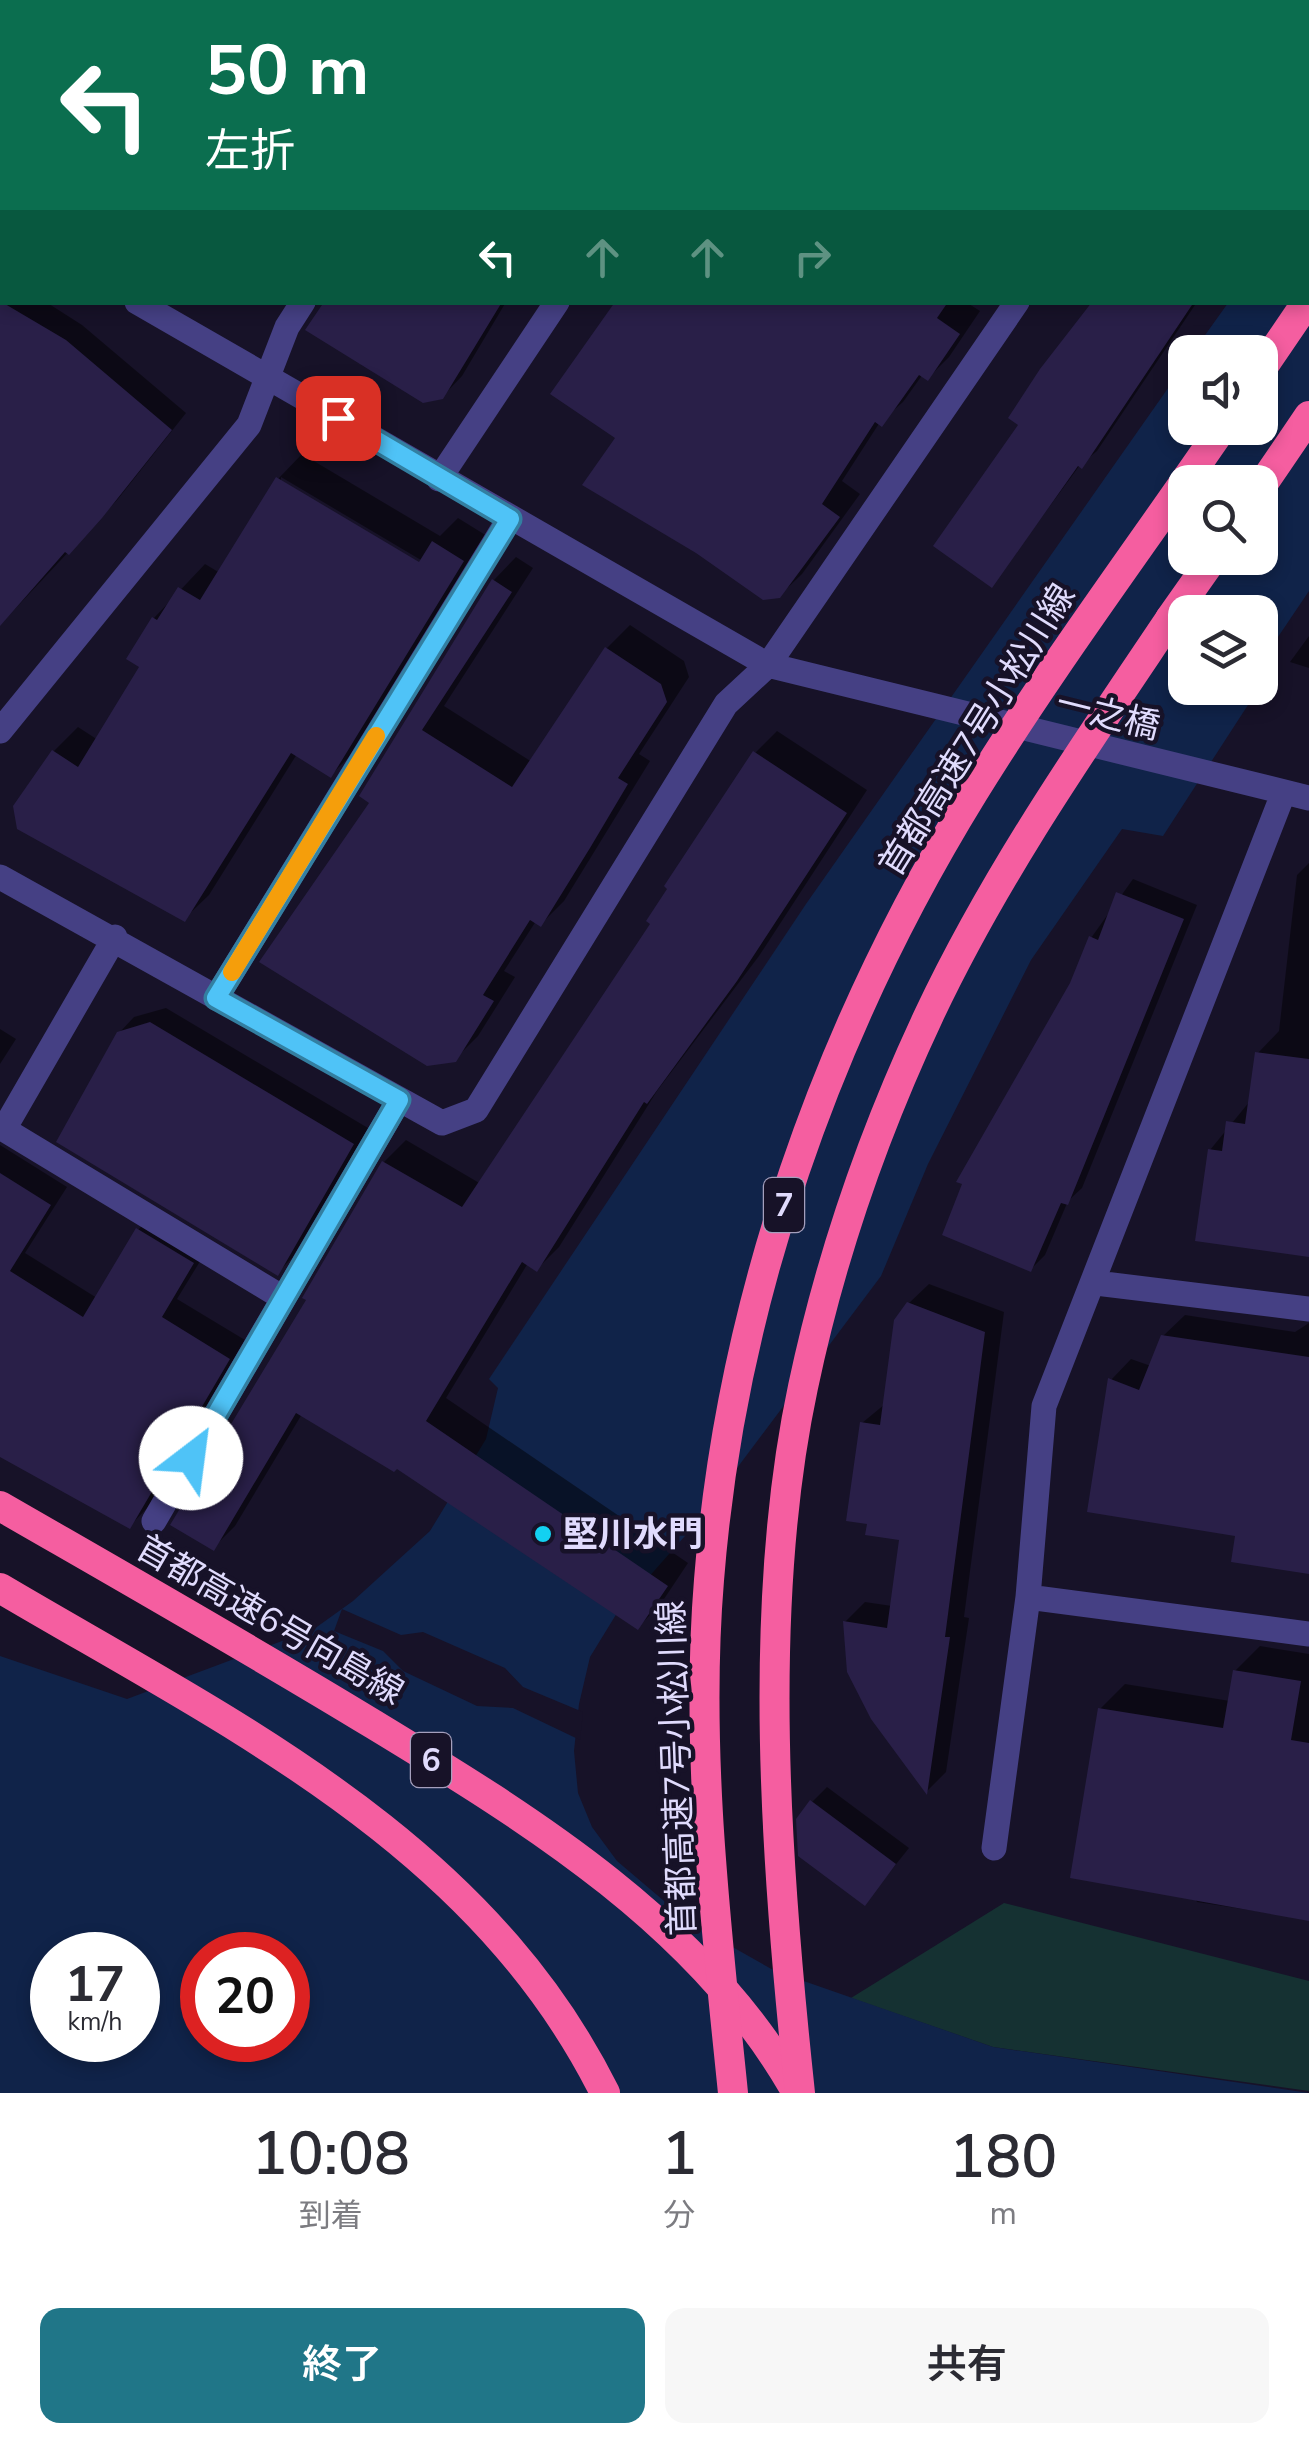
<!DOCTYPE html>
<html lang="ja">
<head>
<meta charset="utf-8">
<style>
	:root { --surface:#fff; --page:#f7f7f7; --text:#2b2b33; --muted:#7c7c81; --accent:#207688 }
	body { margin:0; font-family:"Nunito Sans","Noto Sans JP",sans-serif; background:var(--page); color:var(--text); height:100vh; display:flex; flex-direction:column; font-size:38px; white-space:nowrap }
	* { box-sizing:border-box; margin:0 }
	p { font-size:32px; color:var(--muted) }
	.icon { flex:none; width:55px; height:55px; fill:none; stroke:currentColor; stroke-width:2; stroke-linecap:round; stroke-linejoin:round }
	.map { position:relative; height:2093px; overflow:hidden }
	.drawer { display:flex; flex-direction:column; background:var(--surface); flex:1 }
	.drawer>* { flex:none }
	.guide { position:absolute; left:0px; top:0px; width:1310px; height:305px; box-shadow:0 5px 15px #0003; background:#0b6e4f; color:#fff; overflow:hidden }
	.buttons { position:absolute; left:1168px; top:335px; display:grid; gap:20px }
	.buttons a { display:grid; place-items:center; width:110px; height:110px; border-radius:20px; background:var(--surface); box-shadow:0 5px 15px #0003; font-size:50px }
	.speed { position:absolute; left:30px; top:1932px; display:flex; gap:20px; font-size:50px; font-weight:700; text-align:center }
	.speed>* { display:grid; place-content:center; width:130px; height:130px; border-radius:50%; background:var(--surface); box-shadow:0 5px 15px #0003; line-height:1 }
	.speed small { font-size:25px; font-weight:400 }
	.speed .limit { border:15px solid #d22; background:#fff; color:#111 }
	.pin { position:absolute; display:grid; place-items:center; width:85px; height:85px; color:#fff; margin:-42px; border-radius:20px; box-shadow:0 5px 15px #0006 }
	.me { position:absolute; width:110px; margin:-55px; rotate:30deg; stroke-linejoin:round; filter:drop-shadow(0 0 8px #0008) }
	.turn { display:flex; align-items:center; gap:35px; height:210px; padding:0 40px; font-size:45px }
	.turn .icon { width:130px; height:130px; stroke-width:2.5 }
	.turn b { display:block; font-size:70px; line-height:85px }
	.lanes { display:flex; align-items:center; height:95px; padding:0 40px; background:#0003; justify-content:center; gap:50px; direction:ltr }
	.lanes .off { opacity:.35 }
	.eta { display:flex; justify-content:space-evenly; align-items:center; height:170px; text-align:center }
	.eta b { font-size:60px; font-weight:600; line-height:70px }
	.cta { display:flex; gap:20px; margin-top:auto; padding:20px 40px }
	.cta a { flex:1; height:115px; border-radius:20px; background:var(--accent); color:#fff; font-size:40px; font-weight:600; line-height:115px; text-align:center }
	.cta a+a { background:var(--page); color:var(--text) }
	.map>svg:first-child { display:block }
</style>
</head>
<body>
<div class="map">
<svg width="1309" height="2093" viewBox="0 0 1309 2093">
	<rect width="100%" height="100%" fill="#171228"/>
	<!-- green -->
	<path fill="#153132" d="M 1004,1903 L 1309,1981 L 1309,2091 L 993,2047 L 851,1998 Z"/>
	<!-- water -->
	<path fill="#102349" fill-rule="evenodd" d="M 1309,183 L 1309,591 L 1263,659 L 1272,668 L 1260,687 L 1260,612 L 1185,612 L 1185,688 L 1259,688 L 1163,836 L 1122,829 L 1031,960 L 928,1164 L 881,1276 L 692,1528 L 617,1613 L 590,1657 L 579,1704 L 574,1751 L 578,1793 L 592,1827 L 617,1861 L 690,1923 L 775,1971 L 993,2047 L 1309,2093 L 0,2093 L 0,1656 L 127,1699 L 314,1629 L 353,1601 L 430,1531 L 486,1439 L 498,1388 L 489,1379 L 806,904 L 1185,364 L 1185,428 L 1260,428 L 1260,352 L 1193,352 L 1228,303 L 1308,302 ZM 1185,482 L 1260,482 L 1260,558 L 1185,558 ZM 52,1955 L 138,1955 L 138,2040 L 52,2040 ZM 202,1955 L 288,1955 L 288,2040 L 202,2040 Z"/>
	<!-- pier -->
	<path fill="#171228" d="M 342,1609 L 401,1635 L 423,1632 L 505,1668 L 523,1687 L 583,1712 L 580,1740 L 513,1708 L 477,1706 L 403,1671 L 383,1651 L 334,1631 Z"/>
	<!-- shadow -->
	<path fill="#0007" fill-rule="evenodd" d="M 241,0 L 715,0 L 239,2 Z
		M 825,0 L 1189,0 L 1187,2 Z
		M 0,56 L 2,58 L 2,170 L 0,168 Z
		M 0,274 L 2,302 L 46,302 L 82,325 L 186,413 L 118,499 L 0,625 Z
		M 327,302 L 506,302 L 462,376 L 442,397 Z
		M 616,302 L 966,302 L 980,311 L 949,357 L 928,378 L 923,374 L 903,402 L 880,422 L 842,481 L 860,494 L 802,574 L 779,596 L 618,438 Z
		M 1095,302 L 1197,302 L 1097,451 L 1080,465 L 992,585 L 1021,424 L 1042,370 Z
		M 302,454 L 440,536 L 458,518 L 487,536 L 355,751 L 331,775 L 297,754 L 209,895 L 184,919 L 53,752 L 78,727 L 98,740 L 143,667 L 130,658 L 154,618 L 205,564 L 220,573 L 278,479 ZM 281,477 L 431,566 L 428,570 L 281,483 Z
		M 516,557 L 533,568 L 444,706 L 532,762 L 607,648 L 630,625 L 684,661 L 689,677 L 639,754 L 650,761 L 564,901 L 541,924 L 536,921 L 504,971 L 515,977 L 478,1036 L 454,1060 L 373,802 L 494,580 Z
		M 1309,636 L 1309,668 L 1290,662 Z
		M 777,731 L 867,790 L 759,956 L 657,1091 L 559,1247 L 537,1269 L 528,1263 L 446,1398 L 688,1563 L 660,1605 L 638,1627 L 397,1466 L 302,1414 L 235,1526 L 213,1548 L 310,1300 L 306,1297 L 384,1162 L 406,1140 L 481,1184 L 653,923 L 755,753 Z
		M 1309,863 L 1309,1254 L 1210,1150 L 1250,1101 L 1258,1053 L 1279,1031 L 1297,875 Z
		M 1133,879 L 1197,905 L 1082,1188 L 1068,1201 L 1045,1255 L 1031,1269 L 1073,985 L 1091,938 Z
		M 166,1008 L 368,1128 L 292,1258 L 277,1273 L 119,1033 L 134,1017 Z
		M 0,1029 L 16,1039 L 0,1064 Z
		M 0,1145 L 67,1187 L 25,1253 L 97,1298 L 138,1230 L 155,1212 L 210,1245 L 177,1299 L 245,1340 L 147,1508 L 130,1526 L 0,1452 Z
		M 929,1284 L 1004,1312 L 964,1617 L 969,1618 L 946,1772 L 927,1791 L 845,1622 L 865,1602 L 892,1606 L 902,1537 L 862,1423 L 885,1404 L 908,1304 Z
		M 1185,1315 L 1295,1332 L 1309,1323 L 1309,1572 L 1238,1534 L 1111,1380 L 1131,1359 L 1151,1366 L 1163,1336 Z
		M 1260,1646 L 1309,1654 L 1309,1919 L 1197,1902 L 1100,1709 L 1125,1684 L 1230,1701 L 1235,1671 Z
		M 827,1787 L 909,1848 L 865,1903 L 812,1802 Z"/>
	<!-- building -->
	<path fill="#291f48" d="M 0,301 L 66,340 L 172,430 L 102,518 L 69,555 L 65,552 L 0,626 Z
		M 324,302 L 502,302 L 443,399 L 423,403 L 305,330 Z
		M 615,302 L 948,302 L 937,318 L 960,334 L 928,381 L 919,375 L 882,427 L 875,422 L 822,504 L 840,517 L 780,598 L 763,600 L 696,553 L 582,485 L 615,438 L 550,394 Z
		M 1092,302 L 1194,302 L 1082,469 L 1078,466 L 992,588 L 933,546 L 1018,425 L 1008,418 L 1040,369 Z
		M 276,477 L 419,562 L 432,541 L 464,561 L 331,778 L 291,753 L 185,922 L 17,829 L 13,806 L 52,750 L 78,767 L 139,667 L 126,659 L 152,617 L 157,620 L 178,587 L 200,600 Z
		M 492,579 L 512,592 L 422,730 L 512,787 L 605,647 L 661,684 L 667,702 L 618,778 L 628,784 L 590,848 L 541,927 L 530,920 L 483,995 L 494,1001 L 456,1062 L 427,1066 L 259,962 L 369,803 L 359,796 Z
		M 753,751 L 847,813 L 737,981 L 647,1104 L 644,1102 L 537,1272 L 522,1262 L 426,1421 L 668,1586 L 638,1630 L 397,1469 L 394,1472 L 296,1413 L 214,1551 L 170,1525 L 306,1300 L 302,1298 L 382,1161 L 462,1207 L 650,924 L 646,921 L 667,889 L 664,886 Z
		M 1116,892 L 1184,919 L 1068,1205 L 1061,1203 L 1031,1272 L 942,1235 L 962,1184 L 956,1182 L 1070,983 L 1089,936 L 1098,940 Z
		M 150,1022 L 354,1144 L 278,1276 L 56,1142 L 117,1032 Z
		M 1255,1052 L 1309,1059 L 1309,1257 L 1195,1241 L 1208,1149 L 1222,1151 L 1226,1121 L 1245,1124 Z
		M 0,1173 L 51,1205 L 10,1271 L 83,1317 L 136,1228 L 194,1263 L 162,1317 L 230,1359 L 130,1529 L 0,1457 Z
		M 907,1302 L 985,1332 L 945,1637 L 950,1637 L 927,1795 L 871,1719 L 847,1672 L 843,1621 L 887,1628 L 899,1540 L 865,1535 L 867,1524 L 846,1521 L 860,1422 L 880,1425 L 894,1320 Z
		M 1161,1335 L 1309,1357 L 1309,1574 L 1231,1562 L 1235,1536 L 1087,1512 L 1108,1378 L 1139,1390 Z
		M 1233,1670 L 1301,1681 L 1291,1740 L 1309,1743 L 1309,1921 L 1070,1878 L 1098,1708 L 1223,1728 Z
		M 810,1800 L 896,1864 L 865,1906 L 798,1856 L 796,1819 Z"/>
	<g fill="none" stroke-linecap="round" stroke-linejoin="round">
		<!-- minor -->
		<path stroke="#454084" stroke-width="25" d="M 954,0 L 957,2
			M 165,2 L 167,0
			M 498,2 L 500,0
			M 759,2 L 760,0
			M 1223,2 L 1225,0
			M 0,227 L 2,228
			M 0,251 L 2,248
			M 137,302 L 768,665 L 1309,798
			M 439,479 L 557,302
			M 0,731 L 249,425 L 287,327 L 303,302
			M 0,877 L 442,1123 L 476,1110 L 726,704 L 768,665 L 1017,302
			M 216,998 L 509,519
			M 0,1127 L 283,1298
			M 4,1129 L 115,937
			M 1096,1283 L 1309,1309
			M 154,1521 L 399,1100
			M 1028,1597 L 1309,1634
			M 994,1848 L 1028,1597 L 1044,1406 L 1283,794"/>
		<!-- highway -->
		<path stroke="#f55ea0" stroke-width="30" d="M 1260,371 L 1307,302
			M 1260,488 L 1309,416
			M 1170,619 L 1213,558
			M 0,1506 C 125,1578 250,1649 373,1724 C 531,1820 704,1926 797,2093
			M 0,1588 C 230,1724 480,1842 605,2093"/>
		<!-- highway-bridge -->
		<path stroke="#f55ea0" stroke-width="30" d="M 733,2093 C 716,1925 695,1750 709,1580 C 731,1302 827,1030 973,793 C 1050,668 1139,549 1222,428
			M 800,2093 C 776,1870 756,1607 803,1387 C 830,1259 873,1134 929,1015 C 995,875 1084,747 1170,619"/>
	</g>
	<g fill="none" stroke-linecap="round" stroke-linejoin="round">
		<defs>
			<path id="route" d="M 191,1458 L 399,1100 L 216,998 L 510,519 L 338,418"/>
		</defs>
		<!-- route casing -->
		<use href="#route" stroke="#337fa1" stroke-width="25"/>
		<!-- route -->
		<use href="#route" stroke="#4fc3f7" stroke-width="18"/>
		<!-- slow -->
		<path stroke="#f59e0b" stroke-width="18" d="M 232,972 L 376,736"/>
	</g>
	<!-- markers -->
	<circle fill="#13d1f1" stroke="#171228" stroke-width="4" cx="543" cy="1534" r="10"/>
	<g text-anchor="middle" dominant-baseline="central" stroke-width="9" stroke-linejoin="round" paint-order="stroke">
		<!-- shield labels -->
		<g fill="#171228" stroke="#a49fbd" stroke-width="2.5">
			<rect x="764" y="1178" width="40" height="54" rx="8"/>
			<rect x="411" y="1733" width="40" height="54" rx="8"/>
		</g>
		<g font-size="32" font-weight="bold" fill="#e0dbfd">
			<text x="784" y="1205">7</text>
			<text x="431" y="1760">6</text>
		</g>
		<!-- street labels -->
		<g font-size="35" fill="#e0dbfd" stroke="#171228">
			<text transform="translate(1108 715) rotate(14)">一之橋</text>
			<text transform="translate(977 730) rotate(-58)">首都高速7号小松川線</text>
			<text transform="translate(270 1620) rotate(30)">首都高速6号向島線</text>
			<text transform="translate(677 1768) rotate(-92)">首都高速7号小松川線</text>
		</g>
		<!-- poi labels -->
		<g font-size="35" font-weight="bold" fill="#e0dbfd" stroke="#171228" text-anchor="start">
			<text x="563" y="1534">堅川水門</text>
		</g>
	</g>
</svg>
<div class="buttons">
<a><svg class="icon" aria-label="sound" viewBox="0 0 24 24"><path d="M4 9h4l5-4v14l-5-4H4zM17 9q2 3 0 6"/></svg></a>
<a><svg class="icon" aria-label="search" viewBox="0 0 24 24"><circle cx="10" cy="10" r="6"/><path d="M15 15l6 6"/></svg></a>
<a><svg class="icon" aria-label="layers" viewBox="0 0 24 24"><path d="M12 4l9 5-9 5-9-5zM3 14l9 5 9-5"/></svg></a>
</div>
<div class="speed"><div>17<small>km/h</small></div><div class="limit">20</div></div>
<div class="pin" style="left:338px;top:418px;background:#d93025"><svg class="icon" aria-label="arrive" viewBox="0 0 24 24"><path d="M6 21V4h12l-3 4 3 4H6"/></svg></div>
<svg class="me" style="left:191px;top:1458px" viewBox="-20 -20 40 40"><circle r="19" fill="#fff"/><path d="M0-13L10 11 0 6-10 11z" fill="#4fc3f7"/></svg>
<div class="guide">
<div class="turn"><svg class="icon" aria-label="left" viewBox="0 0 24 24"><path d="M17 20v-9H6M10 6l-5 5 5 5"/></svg><div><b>50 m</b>左折</div></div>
<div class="lanes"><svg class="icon" aria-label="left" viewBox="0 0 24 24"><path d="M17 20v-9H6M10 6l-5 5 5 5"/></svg><svg class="icon off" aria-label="ahead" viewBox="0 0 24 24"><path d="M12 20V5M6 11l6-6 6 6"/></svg><svg class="icon off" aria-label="ahead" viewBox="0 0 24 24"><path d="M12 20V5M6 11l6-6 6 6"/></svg><svg class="icon off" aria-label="right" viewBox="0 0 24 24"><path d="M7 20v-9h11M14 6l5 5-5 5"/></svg></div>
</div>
</div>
<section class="drawer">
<div class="eta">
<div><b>10:08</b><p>到着</p></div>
<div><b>1</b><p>分</p></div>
<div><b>180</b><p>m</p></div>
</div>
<div class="cta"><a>終了</a><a>共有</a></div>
</section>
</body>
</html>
